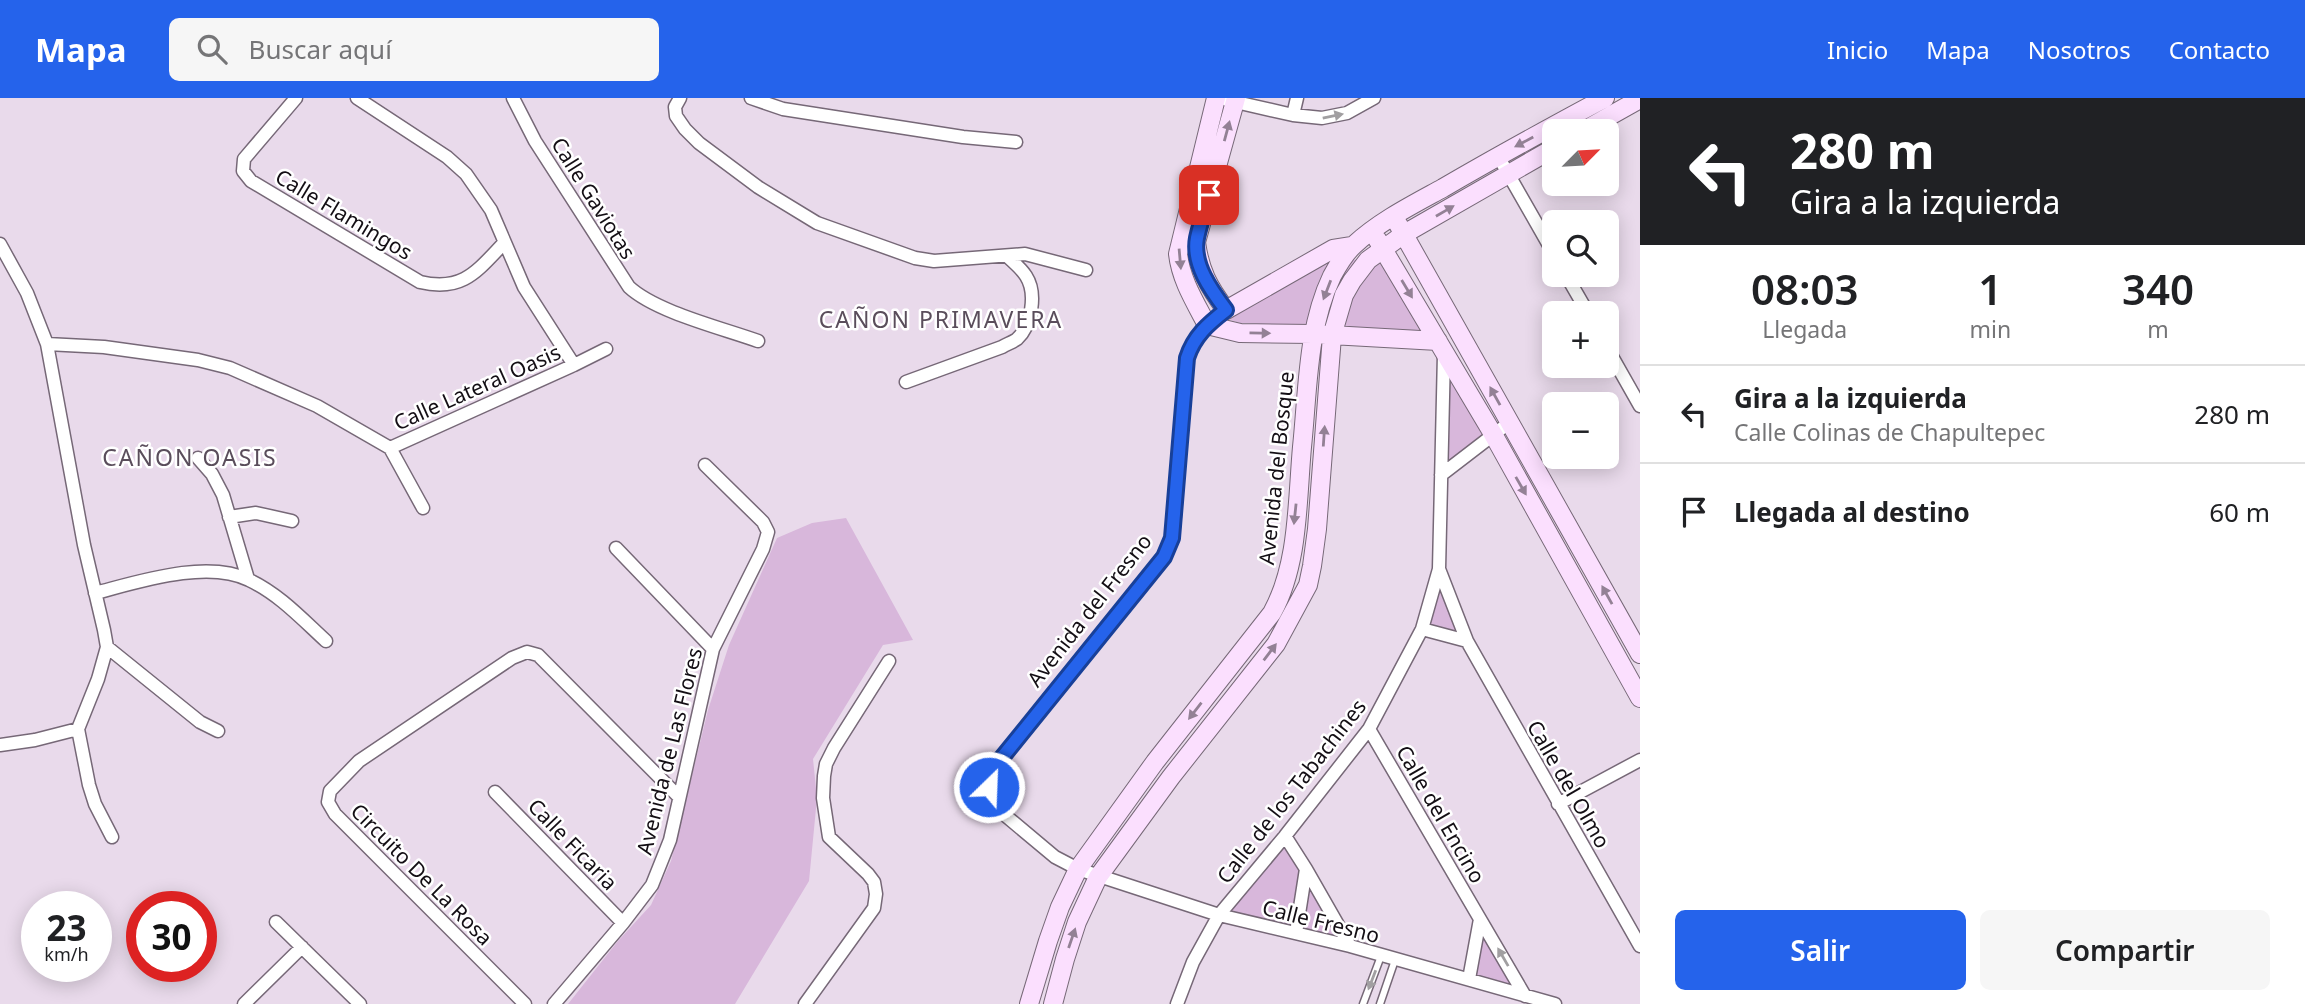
<!DOCTYPE html>
<html lang="es">
<head>
<meta charset="utf-8">
<style>
	:root { --surface:#fff; --page:#f6f6f6; --text:#202124; --muted:#757577; --line:#e0e0e0; --accent:#2563eb }
	body { margin:0; font-family:"Noto Sans",sans-serif; background:var(--page); color:var(--text); height:100vh; display:flex; flex-direction:column; font-size:26px; white-space:nowrap }
	* { box-sizing:border-box; margin:0 }
	p { font-size:23px; color:var(--muted) }
	.icon { flex:none; width:38px; height:38px; fill:none; stroke:currentColor; stroke-width:2; stroke-linecap:round; stroke-linejoin:round }
	.map { position:relative; flex:1; overflow:hidden }
	.side { display:flex; flex-direction:column; background:var(--surface); width:665px }
	.side>* { flex:none }
	.guide { background:#202124; color:#fff; overflow:hidden }
	.needle { width:46px; rotate:66deg }
	.controls { position:absolute; left:1542px; top:21px; display:grid; gap:14px }
	.controls a { display:grid; place-items:center; width:77px; height:77px; border-radius:10px; background:var(--surface); box-shadow:0 4px 18px #0003; font-size:35px }
	.speed { position:absolute; left:21px; top:793px; display:flex; gap:14px; font-size:35px; font-weight:700; text-align:center }
	.speed>* { display:grid; place-content:center; width:91px; height:91px; border-radius:50%; background:var(--surface); box-shadow:0 4px 18px #0003; line-height:1 }
	.speed small { font-size:18px; font-weight:400 }
	.speed .limit { border:10px solid #d22; background:#fff; color:#111 }
	.pin { position:absolute; display:grid; place-items:center; width:60px; height:60px; color:#fff; margin:-30px; border-radius:14px; box-shadow:0 4px 10px #0006 }
	.me { position:absolute; width:77px; margin:-38px; rotate:24deg; stroke-linejoin:round; filter:drop-shadow(0 0 5px #0008) }
	.turn { display:flex; align-items:center; gap:24px; height:147px; padding:0 35px; font-size:32px }
	.turn .icon { width:91px; height:91px; stroke-width:2.5 }
	.turn b { display:block; font-size:49px; line-height:60px }
	.eta { display:flex; justify-content:space-evenly; align-items:center; height:119px; text-align:center }
	.eta b { font-size:42px; font-weight:600; line-height:49px }
	.cta { display:flex; gap:14px; margin-top:auto; padding:14px 35px }
	.cta a { flex:1; height:80px; border-radius:10px; background:var(--accent); color:#fff; font-size:28px; font-weight:600; line-height:80px; text-align:center }
	.cta a+a { background:var(--page); color:var(--text) }
	ul { padding:0; list-style:none }
	li { display:flex; align-items:center; gap:21px; height:98px; padding:0 35px; border-top:2px solid var(--line) }
	li div { flex:1 }
	li b { display:block; font-size:26px }
	li em { font-style:normal }
	header { display:flex; align-items:center; gap:42px; box-sizing:border-box; height:98px; padding:0 35px; background:var(--accent); color:#fff }
	header strong { font-size:33px }
	nav { display:flex; gap:38px; margin-inline-start:auto; font-size:24px }
	.search { width:490px; height:63px; background:var(--page); display:flex; align-items:center; gap:18px; box-sizing:border-box; padding:0 24px; border-radius:10px; color:var(--muted); font-size:26px }
	main { display:flex; flex:1; min-height:0 }
	.map>svg:first-child { display:block }
</style>
</head>
<body>
<header>
<strong>Mapa</strong>
<div class="search"><svg class="icon" aria-label="search" viewBox="0 0 24 24"><circle cx="10" cy="10" r="6"/><path d="M15 15l6 6"/></svg>Buscar aquí</div>
<nav><a>Inicio</a><a>Mapa</a><a>Nosotros</a><a>Contacto</a></nav>
</header>
<main>
<div class="map">
<svg width="1640" height="906" viewBox="0 0 1640 906">
	<rect width="100%" height="100%" fill="#e9daeb"/>
	<!-- green -->
	<path fill="#d8b7db" d="M 1333,158 L 1382,166 L 1426,234 L 1240,225 L 1227,221 Z
		M 1446,269 L 1488,335 L 1444,371 Z
		M 846,420 L 913,542 L 883,547 L 813,661 L 817,700 L 809,783 L 735,906 L 568,906 L 618,843 L 651,807 L 671,763 L 708,612 L 729,547 L 777,440 L 812,425 Z
		M 1439,471 L 1467,543 L 1422,531 Z
		M 1285,738 L 1350,848 L 1219,817 Z
		M 1480,821 L 1525,898 L 1469,881 Z"/>
	<g fill="none" stroke-linecap="round" stroke-linejoin="round">
		<defs>
			<path id="lane" d="M 1363,906 L 1381,858
				M 1380,906 L 1395,862"/>
			<path id="street" d="M 296,0 L 244,61 L 243,73 L 251,83 L 420,184 C 463,194 477,173 504,145
				M 357,0 L 447,59 L 466,76 L 491,112 L 524,189 L 574,267
				M 513,0 L 535,43 L 629,189 C 656,214 722,230 758,243
				M 680,0 L 675,9 L 676,18 L 685,31 L 699,45 L 758,89 L 817,125 L 915,160 L 934,163 L 1025,156 L 1086,172
				M 751,0 L 783,11 L 963,39 L 1016,44
				M 1227,2 L 1293,17 L 1322,20 L 1347,15 L 1374,0
				M 1293,17 L 1297,0
				M 1498,58 L 1554,156
				M 0,146 L 27,195 L 47,246 L 84,447 L 104,532 L 107,549 L 98,581 L 78,631 L 35,642 L 0,647
				M 1566,177 L 1588,215
				M 1226,212 C 1208,226 1194,238 1187,260 L 1174,427 L 1172,441 L 1164,459 L 996,667 L 989,689 L 992,701 L 1000,713 L 1055,759 L 1078,771 L 1219,817 L 1350,848 L 1555,906
				M 47,246 L 104,249 L 198,262 L 230,270 L 317,308 L 390,350 L 574,267 L 606,251
				M 1606,248 L 1640,308
				M 906,284 L 1002,249 C 1007,246 1013,244 1017,241 C 1032,227 1037,195 1026,178 C 1021,170 1013,164 1007,158
				M 390,350 L 423,410
				M 198,360 L 212,376 L 223,397 L 248,481
				M 1441,377 L 1510,324
				M 229,419 L 256,415 L 292,423
				M 616,450 L 713,551
				M 1439,471 L 1467,543
				M 95,495 C 138,484 207,461 249,482 C 279,496 302,521 326,543
				M 1422,531 L 1467,543 L 1640,848
				M 107,549 L 200,624 L 218,633
				M 78,631 L 89,687 L 95,706 L 112,739
				M 1369,631 L 1480,821 L 1469,881
				M 495,694 L 623,825
				M 1558,706 L 1640,662
				M 1285,738 L 1306,771 L 1296,835
				M 1306,771 L 1350,848
				M 1480,821 L 1525,898
				M 276,824 L 360,906
				M 244,906 L 302,849
				M 525,906 L 335,716 L 328,704 L 330,693 L 359,663 L 512,560 L 527,554 L 538,557 L 679,699
				M 554,906 L 623,825 L 652,787 L 670,742 L 713,551 L 763,451 L 768,434 L 763,424 L 705,367
				M 805,906 L 874,810 L 876,796 L 874,784 L 868,776 L 829,739 L 823,700 L 824,678 L 826,666 L 834,650 L 889,563
				M 1177,906 L 1193,864 L 1219,817 L 1285,738 L 1369,631 L 1422,531 L 1439,471 L 1444,256"/>
			<path id="secondary" d="M 1216,0 L 1178,156 C 1181,182 1195,204 1207,227 L 1240,235 L 1313,236 L 1438,243
				M 1236,0 L 1196,144 C 1200,173 1208,188 1226,212 L 1333,151 L 1352,148
				M 1583,33 L 1640,1
				M 1398,126 L 1640,556
				M 1377,141 L 1493,336 L 1640,600
				M 1029,906 L 1048,843 L 1060,809 L 1078,771 L 1155,664 L 1272,515 C 1299,466 1297,404 1302,349 C 1308,292 1307,230 1332,178 C 1338,167 1345,155 1354,147 C 1380,123 1412,107 1443,90 C 1496,59 1551,29 1605,0
				M 1053,906 L 1065,861 L 1077,824 L 1098,779 L 1171,679 L 1276,546 L 1308,487 L 1312,468 L 1317,431 L 1332,238 L 1344,197 L 1352,183 L 1368,162 L 1404,136 L 1554,50"/>
		</defs>
		<!-- lane casing -->
		<use href="#lane" stroke="#766877" stroke-width="9"/>
		<!-- street casing -->
		<use href="#street" stroke="#766877" stroke-width="15"/>
		<!-- secondary casing -->
		<use href="#secondary" stroke="#766877" stroke-width="20"/>
		<!-- lane -->
		<use href="#lane" stroke="#fff" stroke-width="6"/>
		<!-- street -->
		<use href="#street" stroke="#fff" stroke-width="12"/>
		<!-- secondary -->
		<use href="#secondary" stroke="#fbdffe" stroke-width="18"/>
	</g>
	<!-- one-way arrows -->
	<defs><path id="oneway-solid" d="M-6-.8H1V-3.2L6.5 0L1 3.2V.8H-6Z" transform="scale(1.75)"/></defs>
	<g fill="#a19fa1">
		<use href="#oneway-solid" transform="translate(1333 18) rotate(-12)"/>
		<use href="#oneway-solid" transform="translate(1503 859) rotate(-120)"/>
		<use href="#oneway-solid" transform="translate(1372 882) rotate(111)"/>
	</g>
	<g fill="#938195">
		<use href="#oneway-solid" transform="translate(1227 33) rotate(-75)"/>
		<use href="#oneway-solid" transform="translate(1524 44) rotate(152)"/>
		<use href="#oneway-solid" transform="translate(1445 113) rotate(-30)"/>
		<use href="#oneway-solid" transform="translate(1180 161) rotate(85)"/>
		<use href="#oneway-solid" transform="translate(1407 191) rotate(59)"/>
		<use href="#oneway-solid" transform="translate(1327 192) rotate(111)"/>
		<use href="#oneway-solid" transform="translate(1260 235) rotate(1)"/>
		<use href="#oneway-solid" transform="translate(1495 298) rotate(-119)"/>
		<use href="#oneway-solid" transform="translate(1324 338) rotate(-86)"/>
		<use href="#oneway-solid" transform="translate(1521 388) rotate(60)"/>
		<use href="#oneway-solid" transform="translate(1295 416) rotate(96)"/>
		<use href="#oneway-solid" transform="translate(1607 497) rotate(-119)"/>
		<use href="#oneway-solid" transform="translate(1270 554) rotate(-53)"/>
		<use href="#oneway-solid" transform="translate(1195 613) rotate(128)"/>
		<use href="#oneway-solid" transform="translate(1072 840) rotate(-71)"/>
	</g>
	<g fill="none" stroke-linecap="round" stroke-linejoin="round">
		<defs>
			<path id="route" d="M 989,689 L 996,667 L 1164,459 L 1172,440 L 1187,260 C 1194,238 1208,226 1226,212 C 1211,192 1192,166 1197,140 C 1200,126 1205,111 1209,97"/>
		</defs>
		<!-- route casing -->
		<use href="#route" stroke="#184099" stroke-width="18"/>
		<!-- route -->
		<use href="#route" stroke="#2563eb" stroke-width="12"/>
	</g>
	<g text-anchor="middle" dominant-baseline="central" stroke-width="5" stroke-linejoin="round" paint-order="stroke">
		<!-- street labels -->
		<g font-size="21" fill="#130e14" stroke="#fff">
			<text transform="translate(594 100) rotate(58)">Calle Gaviotas</text>
			<text transform="translate(344 116) rotate(31)">Calle Flamingos</text>
			<text transform="translate(477 289) rotate(-24)">Calle Lateral Oasis</text>
			<text transform="translate(1276 370) rotate(-84)">Avenida del Bosque</text>
			<text transform="translate(1089 512) rotate(-52)">Avenida del Fresno</text>
			<text transform="translate(669 653) rotate(-76)">Avenida de Las Flores</text>
			<text transform="translate(1569 686) rotate(60)">Calle del Olmo</text>
			<text transform="translate(1291 693) rotate(-52)">Calle de los Tabachines</text>
			<text transform="translate(1441 716) rotate(60)">Calle del Encino</text>
			<text transform="translate(573 746) rotate(46)">Calle Ficaria</text>
			<text transform="translate(422 776) rotate(45)">Circuito De La Rosa</text>
			<text transform="translate(1321 823) rotate(14)">Calle Fresno</text>
		</g>
		<!-- neighbourhood labels -->
		<g font-size="23" letter-spacing="2" fill="#5a4d5b" stroke="#fff">
			<text x="941" y="221">CAÑON PRIMAVERA</text>
			<text x="190" y="359">CAÑON OASIS</text>
		</g>
	</g>
</svg>
<div class="controls">
<a><svg class="needle" viewBox="-14 -14 28 28"><path d="M0-13l5 13h-10z" fill="#e53935"/><path d="M0 13l5-13h-10z" fill="#757577"/></svg></a>
<a><svg class="icon" aria-label="search" viewBox="0 0 24 24"><circle cx="10" cy="10" r="6"/><path d="M15 15l6 6"/></svg></a>
<a>+</a>
<a>−</a>
</div>
<div class="speed"><div>23<small>km/h</small></div><div class="limit">30</div></div>
<div class="pin" style="left:1209px;top:97px;background:#d93025"><svg class="icon" aria-label="arrive" viewBox="0 0 24 24"><path d="M6 21V4h12l-3 4 3 4H6"/></svg></div>
<svg class="me" style="left:989px;top:689px" viewBox="-20 -20 40 40"><circle r="17" fill="#2563eb" stroke="#fff" stroke-width="3"/><path d="M0-11L8 9 0 5-8 9z" fill="#fff"/></svg>
</div>
<section class="side">
<div class="guide">
<div class="turn"><svg class="icon" aria-label="left" viewBox="0 0 24 24"><path d="M17 20v-9H6M10 6l-5 5 5 5"/></svg><div><b>280 m</b>Gira a la izquierda</div></div>
</div>
<div class="eta">
<div><b>08:03</b><p>Llegada</p></div>
<div><b>1</b><p>min</p></div>
<div><b>340</b><p>m</p></div>
</div>
<ul>
<li><svg class="icon" aria-label="left" viewBox="0 0 24 24"><path d="M17 20v-9H6M10 6l-5 5 5 5"/></svg><div><b>Gira a la izquierda</b><p>Calle Colinas de Chapultepec</p></div><em>280 m</em></li>
<li><svg class="icon" aria-label="arrive" viewBox="0 0 24 24"><path d="M6 21V4h12l-3 4 3 4H6"/></svg><div><b>Llegada al destino</b></div><em>60 m</em></li>
</ul>
<div class="cta"><a>Salir</a><a>Compartir</a></div>
</section>
</main>
</body>
</html>
